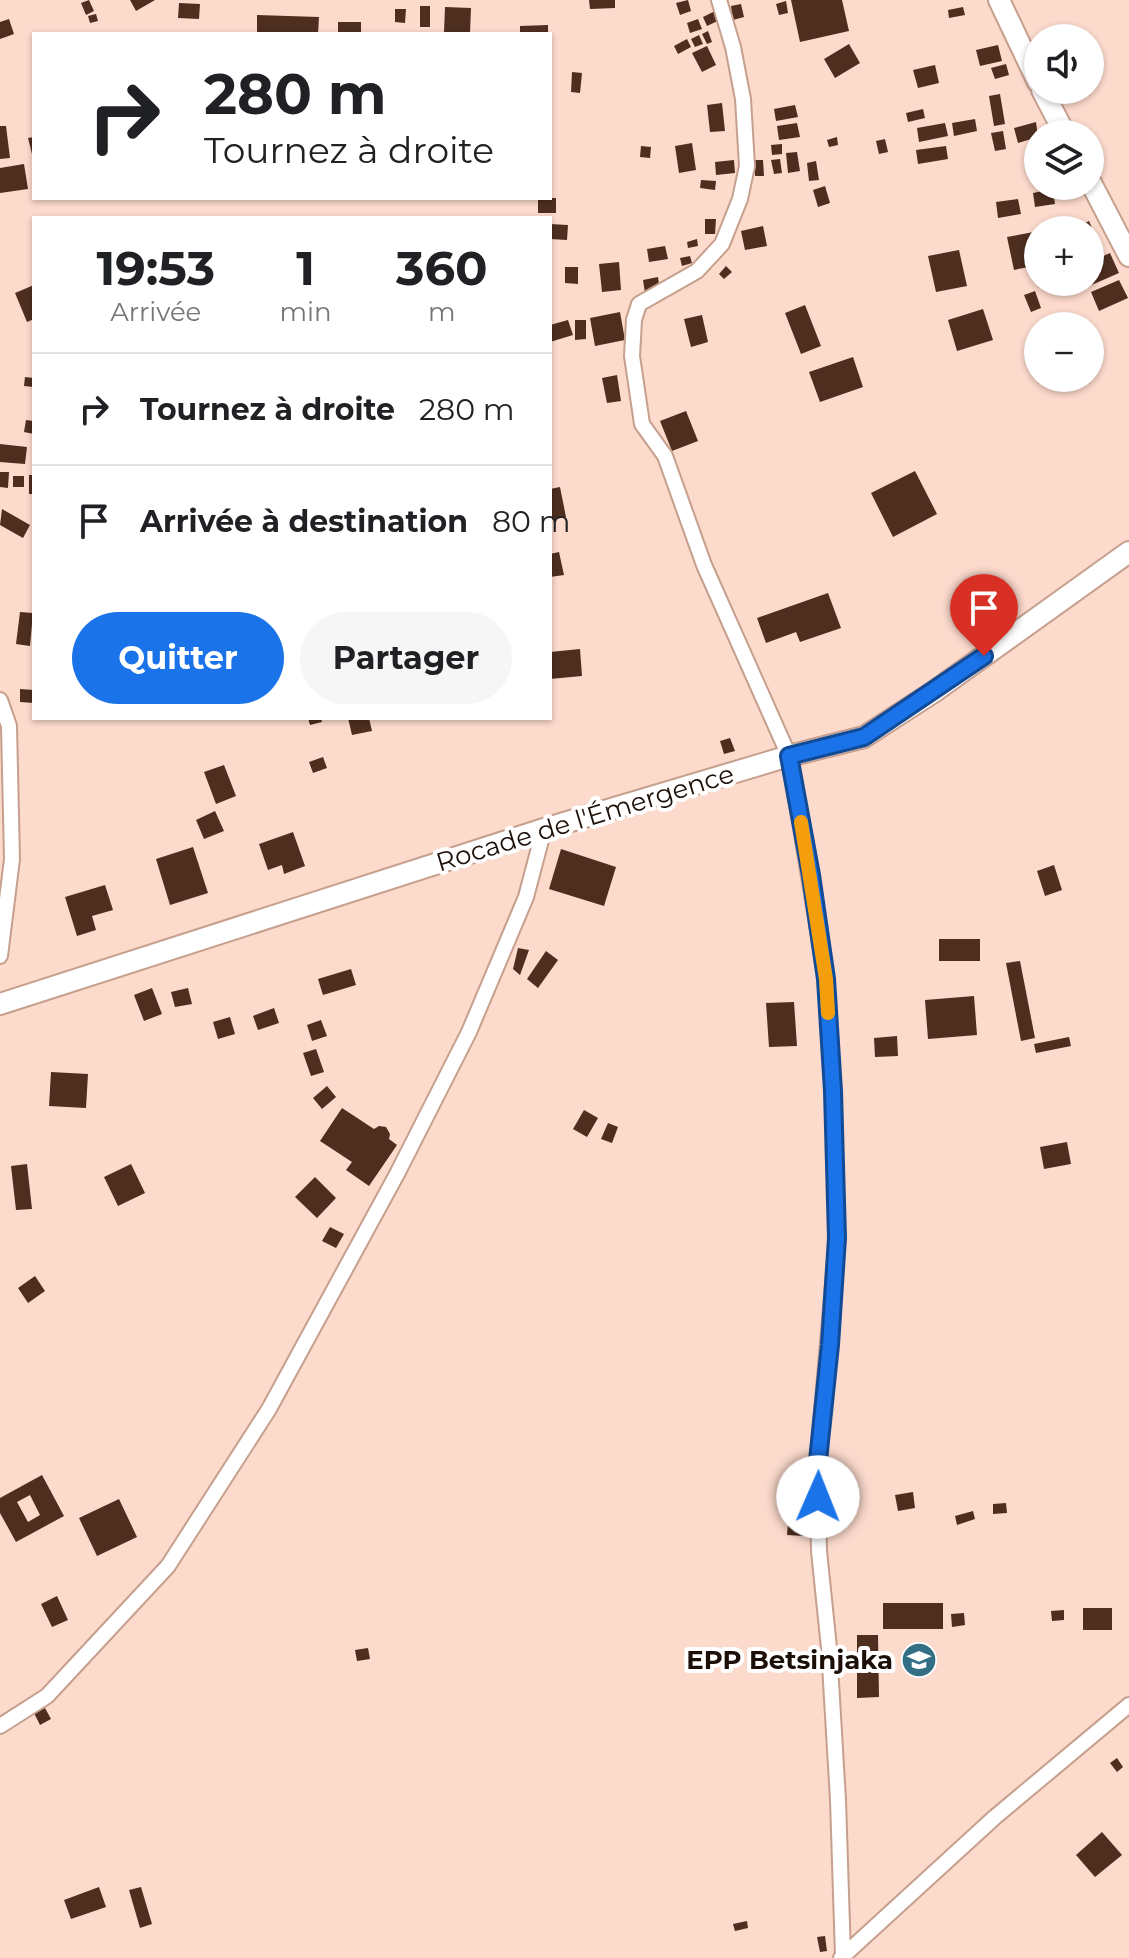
<!DOCTYPE html>
<html lang="fr">
<head>
<meta charset="utf-8">
<style>
	:root { --surface:#fff; --page:#f6f6f6; --text:#202124; --muted:#757577; --line:#e0e0e0; --accent:#1a73e8 }
	body { margin:0; font-family:Montserrat,sans-serif; background:var(--page); color:var(--text); height:100vh; display:flex; flex-direction:column; font-size:30px; white-space:nowrap }
	* { box-sizing:border-box; margin:0 }
	p { font-size:26px; color:var(--muted) }
	.icon { flex:none; width:44px; height:44px; fill:none; stroke:currentColor; stroke-width:2; stroke-linecap:round; stroke-linejoin:round }
	.map { position:relative; flex:1; overflow:hidden }
	.panel { position:absolute; left:32px; top:216px; width:520px; height:504px; display:flex; flex-direction:column; background:var(--surface); border-radius:0px; box-shadow:0 2px 6px #0004 }
	.panel>* { flex:none }
	.top-card { position:absolute; left:32px; top:32px; width:520px; height:168px; border-radius:0px; box-shadow:0 2px 6px #0004; background:#fff; color:var(--text); overflow:hidden }
	.controls { position:absolute; left:1024px; top:24px; display:grid; gap:16px }
	.controls a { display:grid; place-items:center; width:80px; height:80px; border-radius:50%; background:var(--surface); box-shadow:0 2px 6px #0004; font-size:40px }
	.pin { position:absolute; display:grid; place-items:center; width:68px; height:68px; color:#fff; margin:-82px -34px; border-radius:50% 50% 50% 0; rotate:-45deg; box-shadow:0 0 8px #0007 }
	.pin .icon { rotate:45deg }
	.me { position:absolute; width:88px; margin:-44px; rotate:1deg; stroke-linejoin:round; filter:drop-shadow(0 0 6px #0008) }
	.turn { display:flex; align-items:center; gap:28px; height:168px; padding:0 40px; font-size:36px }
	.turn .icon { width:104px; height:104px; stroke-width:2.5 }
	.turn b { display:block; font-size:56px; line-height:68px }
	.eta { display:flex; justify-content:space-evenly; align-items:center; height:136px; text-align:center }
	.eta b { font-size:48px; font-weight:700; line-height:56px }
	.action { display:flex; gap:16px; margin-top:auto; padding:16px 40px }
	.action a { flex:1; height:92px; border-radius:48px; background:var(--accent); color:#fff; font-size:32px; font-weight:700; line-height:92px; text-align:center }
	.action a+a { background:var(--page); color:var(--text) }
	ul { padding:0; list-style:none }
	li { display:flex; align-items:center; gap:24px; height:112px; padding:0 40px; border-top:2px solid var(--line) }
	li div { flex:1 }
	li b { display:block; font-size:30px }
	li em { font-style:normal }
	.map>svg:first-child { display:block }
</style>
</head>
<body>
<div class="map">
<svg width="1129" height="1958" viewBox="0 0 1129 1958">
	<rect width="100%" height="100%" fill="#fcdacc"/>
	<!-- building -->
	<path fill="#4e2e1f" fill-rule="evenodd" d="M 89,0 L 94,11 L 86,15 L 81,3 Z
		M 130,0 L 155,0 L 136,11 Z
		M 589,0 L 615,0 L 615,8 L 590,9 Z
		M 688,0 L 691,11 L 680,15 L 676,3 Z
		M 791,0 L 842,0 L 849,31 L 800,42 Z
		M 786,1 L 788,13 L 779,15 L 776,4 Z
		M 179,3 L 200,4 L 199,19 L 178,18 Z
		M 741,4 L 744,17 L 733,20 L 731,6 Z
		M 420,6 L 430,6 L 430,27 L 420,27 Z
		M 445,7 L 471,8 L 470,33 L 444,32 Z
		M 963,7 L 965,15 L 949,18 L 948,10 Z
		M 395,9 L 406,9 L 405,23 L 395,22 Z
		M 719,9 L 724,18 L 707,26 L 703,17 Z
		M 96,14 L 98,21 L 90,23 L 88,16 Z
		M 257,15 L 319,17 L 318,34 L 257,34 Z
		M 9,19 L 14,34 L 0,39 L 0,22 Z
		M 698,19 L 702,29 L 690,33 L 687,23 Z
		M 338,22 L 361,22 L 361,34 L 338,34 Z
		M 548,25 L 548,34 L 520,34 L 520,26 Z
		M 708,31 L 712,42 L 707,44 L 702,34 Z
		M 699,35 L 703,44 L 695,47 L 691,39 Z
		M 687,39 L 691,47 L 678,54 L 674,46 Z
		M 849,44 L 860,63 L 835,78 L 824,59 Z
		M 998,45 L 1002,61 L 980,66 L 976,50 Z
		M 707,46 L 716,65 L 702,72 L 692,53 Z
		M 1006,64 L 1009,75 L 995,79 L 991,68 Z
		M 935,65 L 939,83 L 918,88 L 913,70 Z
		M 572,72 L 582,73 L 580,93 L 571,92 Z
		M 1000,94 L 1005,124 L 994,126 L 989,96 Z
		M 722,103 L 725,131 L 710,132 L 707,105 Z
		M 795,105 L 798,117 L 776,121 L 774,109 Z
		M 923,109 L 925,118 L 908,122 L 906,113 Z
		M 975,119 L 977,131 L 954,136 L 952,123 Z
		M 1036,122 L 1038,137 L 1018,143 L 1014,128 Z
		M 797,123 L 800,137 L 779,140 L 777,126 Z
		M 945,123 L 948,136 L 919,142 L 917,128 Z
		M 0,126 L 6,126 L 10,158 L 0,159 Z
		M 1003,131 L 1006,149 L 995,151 L 991,133 Z
		M 34,137 L 34,157 L 33,158 L 28,138 Z
		M 837,137 L 838,145 L 829,147 L 827,140 Z
		M 885,139 L 888,152 L 879,154 L 876,141 Z
		M 692,143 L 696,170 L 679,173 L 675,146 Z
		M 782,144 L 782,154 L 772,155 L 771,145 Z
		M 641,146 L 651,147 L 650,158 L 640,157 Z
		M 946,146 L 948,159 L 918,164 L 916,150 Z
		M 797,152 L 800,171 L 788,173 L 786,153 Z
		M 780,159 L 782,173 L 774,174 L 771,160 Z
		M 734,160 L 735,173 L 716,175 L 715,162 Z
		M 754,160 L 763,160 L 764,176 L 755,176 Z
		M 816,161 L 819,180 L 809,181 L 807,163 Z
		M 24,164 L 28,189 L 0,193 L 0,168 Z
		M 701,180 L 716,181 L 715,190 L 700,188 Z
		M 825,186 L 830,203 L 818,207 L 813,190 Z
		M 1053,189 L 1055,204 L 1035,207 L 1033,193 Z
		M 538,198 L 556,198 L 556,213 L 538,213 Z
		M 1018,199 L 1021,214 L 998,218 L 996,202 Z
		M 705,219 L 716,219 L 715,234 L 705,234 Z
		M 1089,221 L 1094,233 L 1090,235 L 1090,230 L 1079,230 L 1077,227 Z
		M 550,224 L 568,225 L 567,240 L 550,239 Z
		M 763,226 L 767,246 L 745,250 L 741,231 Z
		M 1034,232 L 1038,265 L 1014,270 L 1007,237 Z
		M 697,239 L 698,246 L 688,248 L 687,242 Z
		M 665,246 L 668,259 L 649,262 L 647,249 Z
		M 959,250 L 967,286 L 936,292 L 928,256 Z
		M 1110,253 L 1119,273 L 1087,287 L 1084,282 L 1090,282 L 1090,262 Z
		M 690,256 L 692,263 L 682,266 L 680,258 Z
		M 619,262 L 621,290 L 602,292 L 599,264 Z
		M 726,266 L 732,272 L 724,279 L 719,274 Z
		M 565,267 L 578,267 L 578,284 L 565,283 Z
		M 658,277 L 660,291 L 645,293 L 643,280 Z
		M 1119,280 L 1128,298 L 1099,311 L 1091,292 Z
		M 34,285 L 34,319 L 27,322 L 15,293 Z
		M 1035,291 L 1041,308 L 1031,312 L 1024,295 Z
		M 805,305 L 821,346 L 801,354 L 785,313 Z
		M 983,309 L 993,340 L 957,351 L 948,320 Z
		M 620,312 L 625,340 L 595,346 L 590,318 Z
		M 702,315 L 708,342 L 691,347 L 684,319 Z
		M 568,320 L 573,335 L 550,342 L 550,325 Z
		M 575,320 L 586,320 L 586,339 L 575,340 Z
		M 853,357 L 863,387 L 820,402 L 809,372 Z
		M 617,375 L 621,401 L 607,403 L 602,378 Z
		M 25,377 L 34,378 L 34,387 L 24,386 Z
		M 686,411 L 698,441 L 672,451 L 660,421 Z
		M 26,420 L 34,421 L 34,434 L 24,432 Z
		M 0,444 L 27,447 L 25,464 L 0,462 Z
		M 915,471 L 937,514 L 893,537 L 871,493 Z
		M 0,472 L 9,472 L 8,488 L 0,487 Z
		M 29,475 L 34,475 L 34,494 L 29,494 Z
		M 13,476 L 24,476 L 24,487 L 13,487 Z
		M 560,487 L 566,517 L 550,520 L 550,489 Z
		M 2,509 L 30,525 L 23,538 L 0,525 Z
		M 559,552 L 564,575 L 550,577 L 550,554 Z
		M 828,593 L 841,628 L 800,642 L 796,632 L 766,643 L 757,618 Z
		M 20,612 L 33,613 L 30,646 L 16,644 Z
		M 580,649 L 582,676 L 550,679 L 550,652 Z
		M 20,689 L 34,690 L 34,703 L 20,702 Z
		M 308,718 L 321,718 L 322,722 L 310,725 Z
		M 348,718 L 369,718 L 372,731 L 352,735 Z
		M 730,738 L 735,751 L 724,754 L 720,741 Z
		M 323,757 L 327,768 L 313,773 L 309,762 Z
		M 224,765 L 236,796 L 216,804 L 204,772 Z
		M 215,811 L 224,831 L 204,839 L 196,820 Z
		M 293,832 L 305,866 L 284,874 L 282,865 L 268,870 L 259,844 Z
		M 193,847 L 208,893 L 170,905 L 156,859 Z
		M 561,849 L 616,867 L 604,906 L 549,889 Z
		M 1054,865 L 1062,890 L 1045,896 L 1037,871 Z
		M 105,885 L 113,910 L 92,916 L 96,930 L 77,936 L 65,897 Z
		M 939,939 L 980,939 L 980,961 L 939,961 Z
		M 518,948 L 529,950 L 520,975 L 513,969 Z
		M 546,951 L 558,960 L 538,988 L 527,979 Z
		M 1020,961 L 1035,1038 L 1021,1041 L 1006,963 Z
		M 351,969 L 356,985 L 323,995 L 318,979 Z
		M 152,988 L 162,1014 L 144,1021 L 134,995 Z
		M 188,988 L 192,1004 L 175,1007 L 171,992 Z
		M 974,996 L 977,1035 L 928,1039 L 925,1000 Z
		M 794,1002 L 797,1046 L 769,1047 L 766,1003 Z
		M 274,1008 L 279,1023 L 258,1030 L 253,1016 Z
		M 230,1017 L 235,1034 L 218,1039 L 213,1022 Z
		M 321,1020 L 327,1036 L 312,1041 L 307,1025 Z
		M 897,1036 L 898,1056 L 875,1057 L 874,1038 Z
		M 1069,1037 L 1071,1046 L 1036,1053 L 1034,1044 Z
		M 316,1049 L 324,1072 L 311,1076 L 303,1053 Z
		M 51,1072 L 88,1074 L 86,1108 L 49,1106 Z
		M 327,1086 L 336,1097 L 322,1109 L 313,1098 Z
		M 342,1108 L 374,1129 L 379,1126 L 386,1127 L 390,1134 L 389,1139 L 397,1145 L 369,1186 L 346,1170 L 352,1162 L 320,1141 Z
		M 584,1110 L 598,1118 L 587,1137 L 573,1129 Z
		M 608,1123 L 618,1127 L 612,1143 L 601,1139 Z
		M 1067,1142 L 1071,1164 L 1044,1169 L 1040,1147 Z
		M 27,1164 L 32,1209 L 16,1210 L 11,1166 Z
		M 131,1164 L 145,1193 L 118,1206 L 104,1177 Z
		M 315,1177 L 336,1198 L 317,1218 L 295,1197 Z
		M 330,1227 L 344,1234 L 336,1248 L 322,1241 Z
		M 35,1276 L 45,1291 L 28,1303 L 18,1288 Z
		M 42,1475 L 64,1516 L 16,1542 L 0,1513 L 0,1498 ZM 30,1495 L 40,1515 L 28,1522 L 17,1502 Z
		M 791,1485 L 808,1486 L 804,1536 L 787,1535 Z
		M 913,1492 L 915,1508 L 898,1511 L 895,1495 Z
		M 119,1499 L 137,1537 L 97,1556 L 79,1518 Z
		M 1006,1503 L 1007,1513 L 993,1514 L 993,1504 Z
		M 973,1511 L 975,1519 L 957,1525 L 955,1516 Z
		M 57,1596 L 68,1620 L 52,1627 L 41,1604 Z
		M 883,1603 L 943,1603 L 943,1629 L 883,1629 Z
		M 1083,1608 L 1112,1608 L 1112,1630 L 1083,1630 Z
		M 1064,1610 L 1064,1620 L 1052,1621 L 1051,1611 Z
		M 964,1613 L 965,1625 L 952,1627 L 951,1614 Z
		M 857,1635 L 878,1635 L 879,1697 L 857,1698 Z
		M 368,1648 L 370,1659 L 357,1661 L 355,1650 Z
		M 45,1708 L 51,1719 L 40,1725 L 34,1713 Z
		M 1117,1758 L 1123,1767 L 1117,1772 L 1110,1763 Z
		M 1102,1832 L 1122,1855 L 1095,1877 L 1076,1855 Z
		M 99,1887 L 106,1907 L 71,1919 L 64,1900 Z
		M 141,1887 L 152,1924 L 140,1928 L 129,1890 Z
		M 747,1921 L 748,1928 L 735,1931 L 733,1924 Z
		M 825,1936 L 827,1951 L 820,1952 L 817,1937 Z"/>
	<g fill="none" stroke-linecap="round" stroke-linejoin="round">
		<defs>
			<path id="street" d="M 719,0 L 733,47 L 743,99 L 747,166 L 740,199 L 722,244 L 697,271 L 639,304 L 634,320 L 632,356 L 642,424 L 665,456 L 704,565 L 789,756 L 826,979 L 833,1091 L 837,1238 L 817,1470 L 819,1551 L 829,1648 L 838,1800 L 843,1956
				M 0,700 L 9,726 L 12,859 L 0,956
				M 0,1726 L 47,1696 L 168,1566 L 269,1409 L 397,1174 L 469,1032 L 526,897 L 544,829
				M 841,1958 L 995,1817 L 1129,1705"/>
			<path id="secondary" d="M 999,0 L 1038,82
				M 1042,90 L 1065,134
				M 1090,181 L 1129,256
				M 0,1004 L 544,829 L 789,756 L 864,737 L 935,691 L 1129,552"/>
		</defs>
		<!-- street casing -->
		<use href="#street" stroke="#c69f8d" stroke-width="18"/>
		<!-- secondary casing -->
		<use href="#secondary" stroke="#c69f8d" stroke-width="24"/>
		<!-- street -->
		<use href="#street" stroke="#fff" stroke-width="14"/>
		<!-- secondary -->
		<use href="#secondary" stroke="#fff" stroke-width="20"/>
	</g>
	<g fill="none" stroke-linecap="round" stroke-linejoin="round">
		<defs>
			<path id="route" d="M 818,1497 L 817,1470 L 830,1345 L 837,1238 L 833,1091 L 826,979 L 811,875 L 789,756 L 864,737 L 984,656"/>
		</defs>
		<!-- route casing -->
		<use href="#route" stroke="#114b97" stroke-width="20"/>
		<!-- route -->
		<use href="#route" stroke="#1a73e8" stroke-width="14"/>
		<!-- slow -->
		<path stroke="#f59e0b" stroke-width="14" d="M 801,822 L 826,979 L 828,1013"/>
	</g>
	<!-- icons -->
	<defs>
		<symbol id="school-disc" viewBox="-11 -11 22 22"><circle r="9.5" fill="#337086" stroke="#fff"/><path d="M0-5L7-2L0 1L-7-2ZM-4 1L0 2.5L4 1V4Q0 6-4 4Z" fill="#fff"/></symbol>
	</defs>
	<g fill-rule="evenodd">
		<use href="#school-disc" x="899" y="1640" width="40" height="40"/>
	</g>
	<g text-anchor="middle" dominant-baseline="central" stroke-width="8" stroke-linejoin="round" paint-order="stroke">
		<!-- street labels -->
		<g font-size="26" fill="#1c0f08" stroke="#fff">
			<text transform="translate(585 818) rotate(-17)">Rocade de l'Émergence</text>
		</g>
		<!-- poi labels -->
		<g font-size="26" font-weight="bold" fill="#1c0f08" stroke="#fff" text-anchor="end">
			<text x="893" y="1660">EPP Betsinjaka</text>
		</g>
	</g>
</svg>
<div class="controls">
<a><svg class="icon" aria-label="sound" viewBox="0 0 24 24"><path d="M4 9h4l5-4v14l-5-4H4zM17 9q2 3 0 6"/></svg></a>
<a><svg class="icon" aria-label="layers" viewBox="0 0 24 24"><path d="M12 4l9 5-9 5-9-5zM3 14l9 5 9-5"/></svg></a>
<a>+</a>
<a>−</a>
</div>
<div class="pin" style="left:984px;top:656px;background:#d93025"><svg class="icon" aria-label="arrive" viewBox="0 0 24 24"><path d="M6 21V4h12l-3 4 3 4H6"/></svg></div>
<svg class="me" style="left:818px;top:1497px" viewBox="-20 -20 40 40"><circle r="19" fill="#fff"/><path d="M0-13L10 11 0 6-10 11z" fill="#1a73e8"/></svg>
<div class="top-card">
<div class="turn"><svg class="icon" aria-label="right" viewBox="0 0 24 24"><path d="M7 20v-9h11M14 6l5 5-5 5"/></svg><div><b>280 m</b>Tournez à droite</div></div>
</div>
<section class="panel">
<div class="eta">
<div><b>19:53</b><p>Arrivée</p></div>
<div><b>1</b><p>min</p></div>
<div><b>360</b><p>m</p></div>
</div>
<ul>
<li><svg class="icon" aria-label="right" viewBox="0 0 24 24"><path d="M7 20v-9h11M14 6l5 5-5 5"/></svg><div><b>Tournez à droite</b></div><em>280 m</em></li>
<li><svg class="icon" aria-label="arrive" viewBox="0 0 24 24"><path d="M6 21V4h12l-3 4 3 4H6"/></svg><div><b>Arrivée à destination</b></div><em>80 m</em></li>
</ul>
<div class="action"><a>Quitter</a><a>Partager</a></div>
</section>
</div>
</body>
</html>
